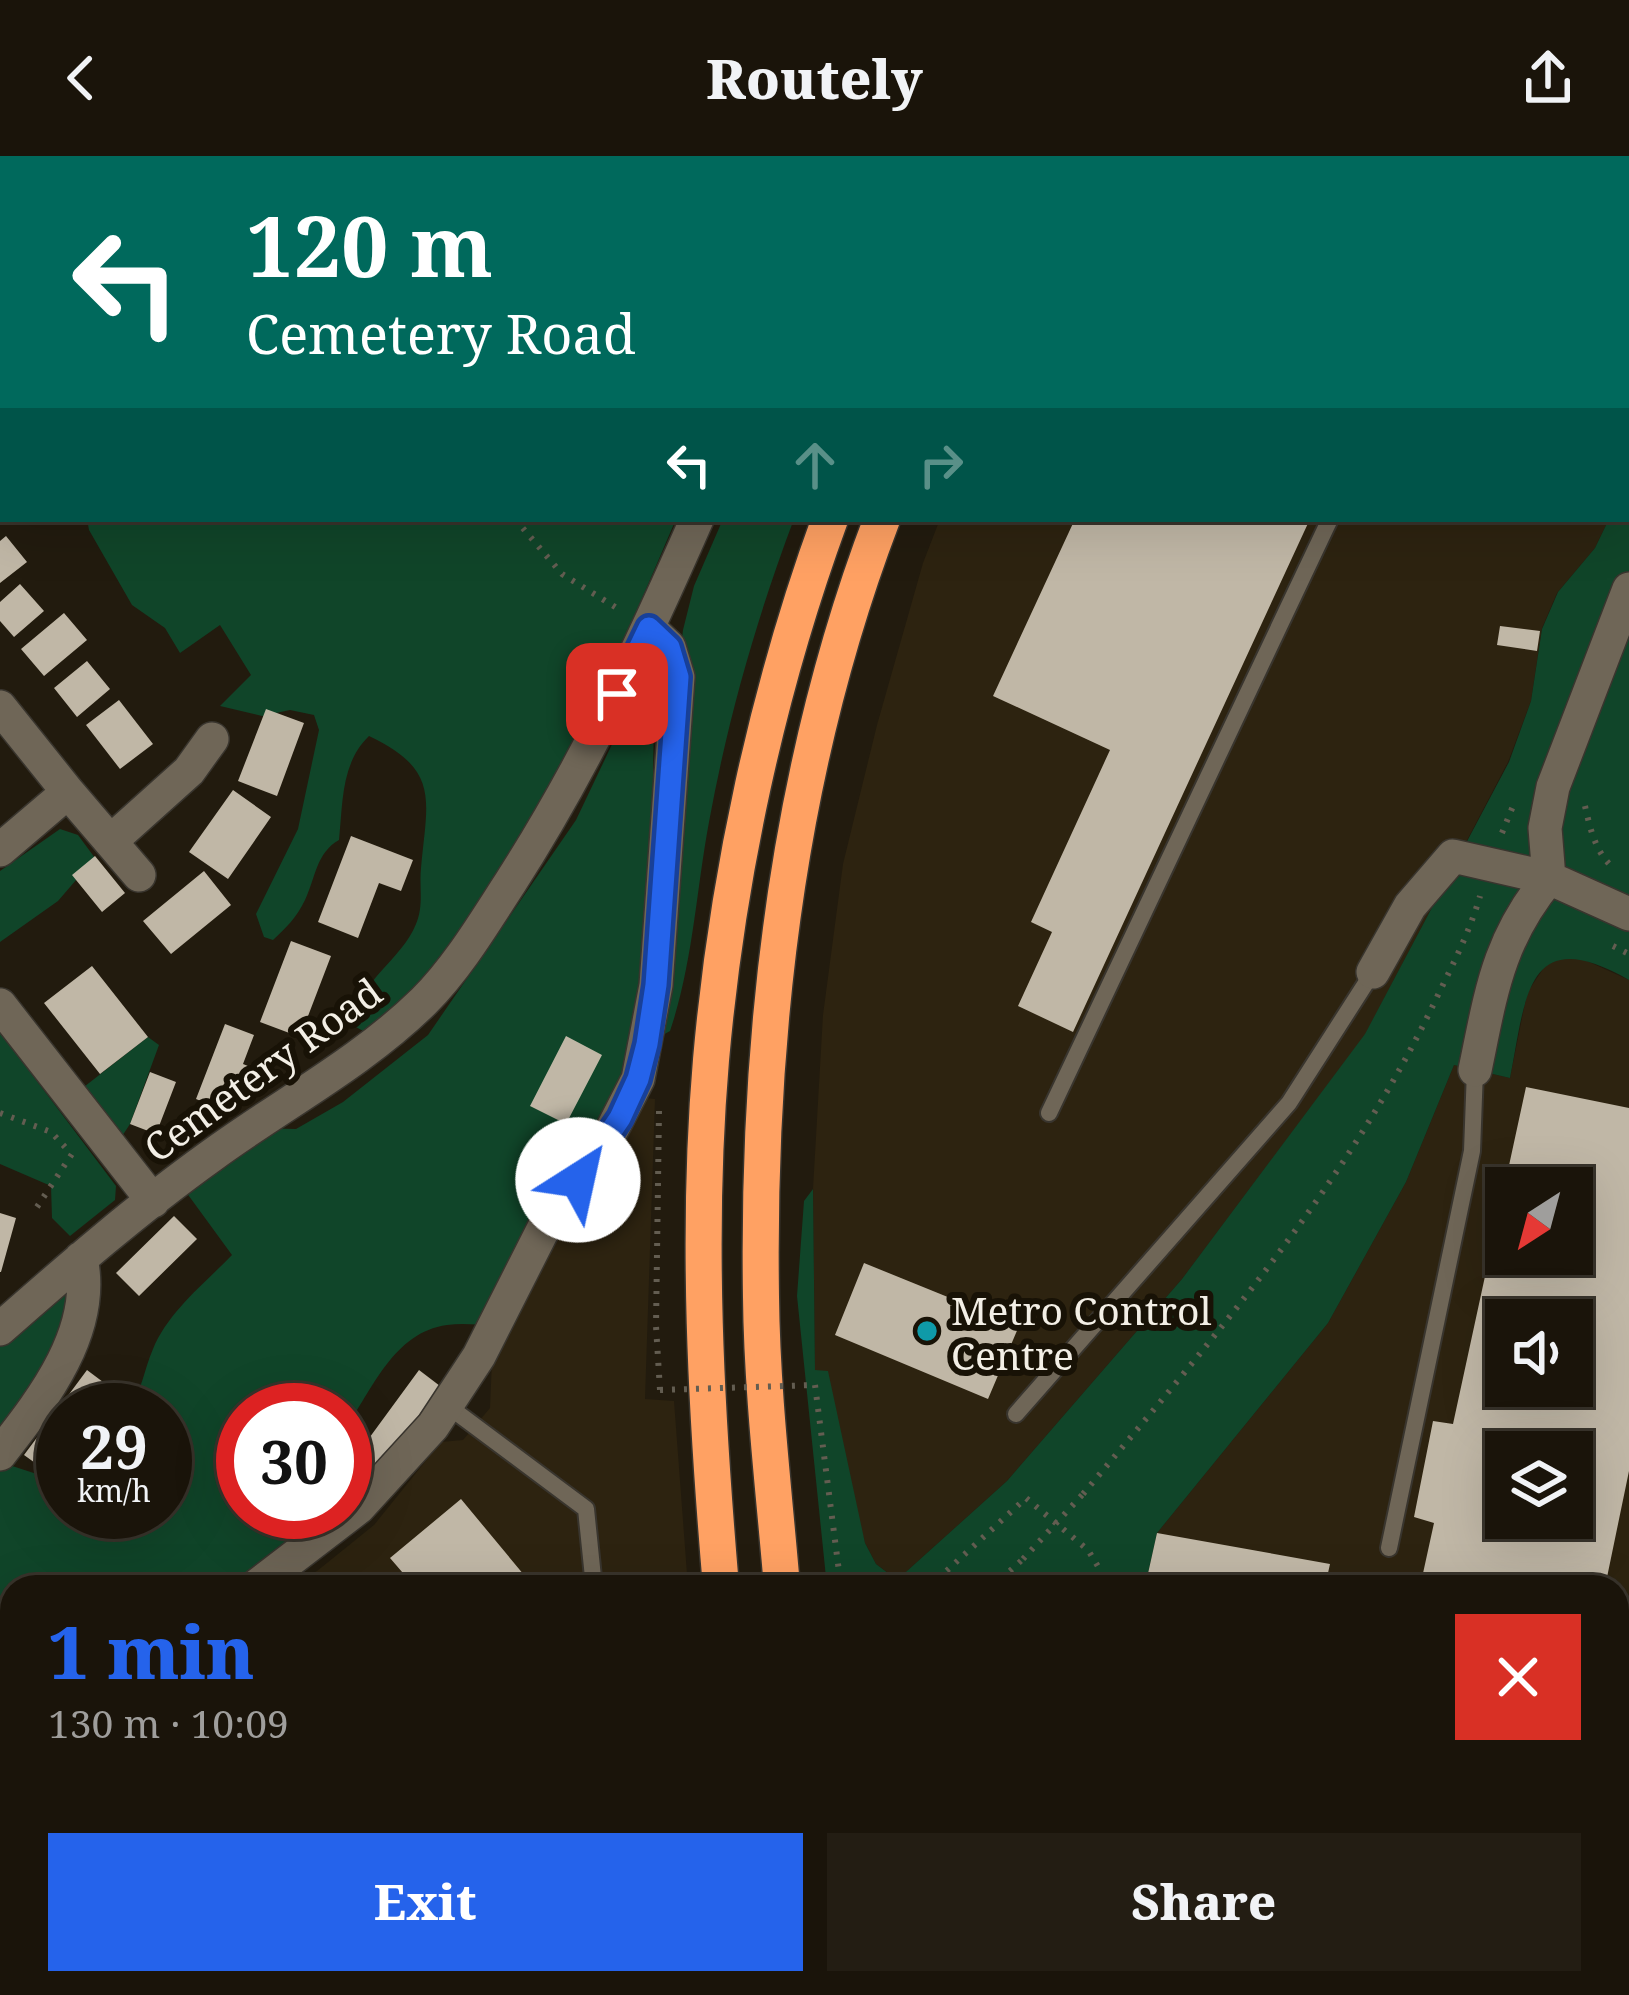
<!DOCTYPE html>
<html lang="en">
<head>
<meta charset="utf-8">
<style>
	:root { --surface:#1a140a; --page:#231d13; --text:#f1f3f6; --muted:#9f9e9c; --line:#38332b; --accent:#2563eb }
	body { margin:0; font-family:"Noto Serif",serif; background:var(--page); color:var(--text); height:100vh; display:flex; flex-direction:column; font-size:45px; white-space:nowrap }
	* { box-sizing:border-box; margin:0 }
	p { font-size:39px; color:var(--muted) }
	.icon { flex:none; width:66px; height:66px; fill:none; stroke:currentColor; stroke-width:2; stroke-linecap:round; stroke-linejoin:round }
	.map { position:relative; flex:1; overflow:hidden }
	.drawer { position:absolute; left:0px; top:1419px; width:1629px; height:420px; display:flex; flex-direction:column; background:var(--surface); border-radius:36px 36px 0 0; box-shadow:0 12px 48px #0002,0 0 0 3px var(--line) }
	.drawer>* { flex:none }
	.guide { position:absolute; left:0px; top:0px; width:1629px; height:366px; box-shadow:0 12px 48px #0002,0 0 0 3px var(--line); background:#00695c; color:#fff; overflow:hidden }
	.needle { width:78px; rotate:216deg }
	.buttons { position:absolute; left:1485px; top:1011px; display:grid; gap:24px }
	.buttons a { display:grid; place-items:center; width:108px; height:108px; border-radius:0px; background:var(--surface); box-shadow:0 12px 48px #0002,0 0 0 3px var(--line); font-size:60px }
	.speed { position:absolute; left:36px; top:1227px; display:flex; gap:24px; font-size:60px; font-weight:700; text-align:center }
	.speed>* { display:grid; place-content:center; width:156px; height:156px; border-radius:50%; background:var(--surface); box-shadow:0 12px 48px #0002,0 0 0 3px var(--line); line-height:1 }
	.speed small { font-size:30px; font-weight:400 }
	.speed .limit { border:18px solid #d22; background:#fff; color:#111 }
	.pin { position:absolute; display:grid; place-items:center; width:102px; height:102px; color:#fff; margin:-51px; border-radius:24px; box-shadow:0 6px 18px #0006 }
	.me { position:absolute; width:132px; margin:-66px; rotate:35deg; stroke-linejoin:round; filter:drop-shadow(0 0 9px #0008) }
	.turn { display:flex; align-items:center; gap:42px; height:252px; padding:0 48px; font-size:54px }
	.turn .icon { width:156px; height:156px; stroke-width:2.5 }
	.turn b { display:block; font-size:84px; line-height:102px }
	.lanes { display:flex; align-items:center; height:114px; padding:0 48px; background:#0003; justify-content:center; gap:60px; direction:ltr }
	.lanes .off { opacity:.35 }
	.round { display:grid; place-items:center; flex:none; width:126px; height:126px; border-radius:0px; background:var(--page) }
	.head { display:flex; align-items:center; justify-content:space-between; height:204px; padding:0 48px }
	h1 { font-size:72px; font-weight:800; line-height:90px; color:var(--accent) }
	.action { display:flex; gap:24px; margin-top:auto; padding:24px 48px }
	.action a { flex:1; height:138px; border-radius:0px; background:var(--accent); color:#fff; font-size:48px; font-weight:800; line-height:138px; text-align:center }
	.action a+a { background:var(--page); color:var(--text) }
	header { display:flex; justify-content:space-between; align-items:center; height:156px; padding:0 48px; background:var(--surface); font-size:54px; font-weight:800 }
	.map>svg:first-child { display:block }
</style>
</head>
<body>
<header><svg class="icon" aria-label="back" viewBox="0 0 24 24"><path d="M15 5l-7 7 7 7"/></svg>Routely<svg class="icon" aria-label="share" viewBox="0 0 24 24"><path d="M12 15V3M7 8l5-5 5 5M5 13v7h14v-7"/></svg></header>
<div class="map">
<svg width="1629" height="1839" viewBox="0 0 1629 1839">
	<rect width="100%" height="100%" fill="#221b0e"/>
	<!-- built -->
	<path fill="#2d2310" fill-rule="evenodd" d="M 1116,0 L 1629,0 L 1626,327 L 1626,3 L 1114,3 Z
		M 940,363 L 1609,363 L 1595,392 L 1557,437 L 1542,472 L 1531,545 L 1508,606 L 1365,879 L 1182,1123 L 1007,1325 L 897,1424 L 876,1408 L 865,1387 L 815,1214 L 813,1033 L 823,859 L 843,708 L 877,569 L 923,407 Z
		M 1559,801 L 1578,801 L 1629,824 L 1629,1746 L 1617,1743 L 1617,1431 L 1146,1431 L 1157,1377 L 1328,1167 L 1406,1026 L 1454,909 L 1510,922 L 1527,837 L 1545,810 ZM 1506,1032 L 1572,1032 L 1572,1098 L 1506,1098 ZM 1506,1164 L 1572,1164 L 1572,1230 L 1506,1230 ZM 1506,1296 L 1572,1296 L 1572,1362 L 1506,1362 Z
		M 646,942 L 655,943 L 645,1243 L 674,1245 L 688,1431 L 286,1431 L 317,1415 L 374,1369 L 441,1286 L 463,1284 L 490,1252 L 492,1204 L 558,1077 Z
		M 12,1642 L 12,1827 L 406,1827 L 391,1839 L 0,1839 L 0,1659 Z
		M 879,1827 L 1518,1827 L 1523,1839 L 880,1839 Z"/>
	<!-- green -->
	<path fill="#104529" d="M 0,0 L 845,0 L 3,3 L 3,269 Z
		M 1629,321 L 1629,824 C 1526,765 1526,841 1510,922 L 1454,909 L 1406,1026 L 1328,1167 L 1157,1377 L 1145,1431 L 827,1431 L 797,1140 L 804,1045 L 813,1033 L 815,1214 L 828,1215 L 865,1387 L 876,1408 L 897,1424 L 1007,1325 L 1182,1123 L 1365,878 L 1509,606 L 1531,545 L 1542,473 L 1558,436 L 1595,392 L 1609,363 L 1626,363 Z
		M 87,363 L 676,363 C 623,488 570,610 496,723 C 460,779 420,836 367,877 L 354,870 C 356,825 400,807 416,768 C 424,749 419,731 421,712 C 427,644 441,614 369,580 C 341,607 343,646 339,684 C 316,697 316,721 305,744 C 297,761 286,772 273,784 L 264,781 L 256,758 L 298,673 L 319,574 L 314,559 L 290,554 L 262,560 L 220,550 L 251,519 L 220,469 L 180,497 L 165,472 L 132,449 L 89,374 Z
		M 723,363 L 794,363 C 757,461 728,562 709,666 C 696,736 693,807 670,875 L 647,888 L 494,1169 C 479,1169 462,1167 447,1169 C 394,1176 372,1234 345,1273 L 345,1254 L 243,1254 L 243,1356 L 291,1356 C 290,1382 297,1402 293,1428 L 286,1431 L 12,1431 L 12,1586 L 0,1604 L 0,1306 L 46,1321 L 63,1316 L 63,1356 L 165,1356 L 165,1254 L 129,1254 C 142,1234 144,1214 153,1193 C 168,1156 205,1127 232,1099 L 178,1025 L 250,972 L 296,973 L 343,946 L 428,879 L 576,664 L 635,540 L 647,535 L 654,559 L 651,748 L 683,474 L 694,430 Z
		M 60,673 L 78,679 L 95,702 L 58,745 L 0,786 L 0,715 Z
		M 0,876 L 116,1030 L 115,1044 L 70,1080 L 52,1062 L 51,1030 L 0,1008 Z
		M 148,881 L 159,889 L 130,968 L 113,994 L 71,941 Z
		M 85,1125 L 0,1298 L 0,1160 Z
		M 406,1827 L 706,1827 L 705,1839 L 391,1839 Z"/>
	<!-- building -->
	<path fill="#c0b7a6" fill-rule="evenodd" d="M 1075,363 L 1310,363 L 1073,876 L 1018,850 L 1052,776 L 1031,766 L 1110,594 L 993,540 Z
		M 6,380 L 27,406 L 0,427 L 0,385 Z
		M 20,428 L 44,455 L 14,481 L 0,465 L 0,446 Z
		M 64,457 L 87,484 L 44,520 L 21,493 Z
		M 1500,470 L 1540,475 L 1537,495 L 1497,489 Z
		M 87,505 L 110,533 L 77,561 L 54,532 Z
		M 119,544 L 153,588 L 120,613 L 86,569 Z
		M 266,553 L 304,567 L 277,640 L 238,625 Z
		M 233,634 L 271,661 L 228,723 L 189,696 Z
		M 351,680 L 413,704 L 401,735 L 379,727 L 358,782 L 318,766 Z
		M 95,700 L 125,737 L 102,756 L 72,719 Z
		M 204,715 L 231,749 L 171,798 L 143,765 Z
		M 291,785 L 331,800 L 300,881 L 260,866 Z
		M 92,810 L 148,881 L 100,918 L 44,847 Z
		M 225,868 L 254,879 L 243,908 L 253,912 L 243,938 L 228,932 L 220,953 L 196,943 Z
		M 566,880 L 602,899 L 566,968 L 530,950 Z
		M 150,916 L 176,926 L 156,978 L 130,968 Z
		M 1526,931 L 1629,952 L 1629,1315 L 1605,1431 L 1420,1431 L 1434,1367 L 1414,1361 L 1433,1265 L 1453,1268 ZM 1506,1032 L 1572,1032 L 1572,1098 L 1506,1098 ZM 1506,1164 L 1572,1164 L 1572,1230 L 1506,1230 ZM 1506,1296 L 1572,1296 L 1572,1362 L 1506,1362 Z
		M 0,1057 L 16,1062 L 1,1116 L 0,1116 Z
		M 174,1060 L 197,1083 L 139,1140 L 116,1117 Z
		M 864,1107 L 1019,1170 L 988,1243 L 835,1179 Z
		M 87,1214 L 111,1232 L 95,1254 L 63,1254 L 63,1298 L 49,1317 L 24,1299 Z
		M 419,1214 L 440,1230 L 370,1327 L 353,1342 L 345,1337 L 345,1315 Z
		M 461,1343 L 534,1431 L 415,1431 L 390,1402 Z
		M 1157,1377 L 1330,1408 L 1328,1417 L 1386,1431 L 1145,1431 Z
		M 1617,1476 L 1629,1478 L 1629,1582 L 1617,1580 Z
		M 217,1827 L 407,1827 L 392,1839 L 227,1839 Z
		M 899,1827 L 962,1827 L 963,1839 L 901,1839 Z
		M 1067,1827 L 1420,1827 L 1418,1839 L 1065,1839 Z"/>
	<g fill="none" stroke-linecap="round" stroke-linejoin="round">
		<defs>
			<path id="lane" d="M 1439,0 L 1439,3
				M 1049,957 L 1330,363
				M 448,1250 L 586,1353 L 594,1431
				M 1016,1258 L 1289,947 L 1373,816
				M 1389,1392 L 1472,995 L 1475,914
				M 994,1827 L 995,1839
				M 1460,1839 L 1463,1827"/>
			<path id="street" d="M 860,3 L 862,0
				M 0,551 L 68,636 L 0,694
				M 68,636 L 139,719
				M 111,685 L 189,615 L 212,583
				M 1373,816 L 1410,750 L 1453,700 L 1549,722 L 1629,758
				M 0,849 L 153,1045
				M 1475,914 C 1491,838 1497,785 1549,722 L 1545,672 L 1553,631 L 1629,433
				M 0,1173 C 68,1113 137,1053 211,1000 C 282,948 361,907 424,845 C 458,811 484,767 510,727 C 584,612 642,488 697,363
				M 0,1298 C 42,1244 97,1175 81,1102
				M 255,1431 L 358,1352 L 433,1270 L 479,1200 L 554,1052 L 601,995 L 638,923 L 656,829 L 678,521 L 669,491 L 649,472
				M 0,1633 L 12,1619
				M 1573,1827 L 1583,1839
				M 1610,1839 L 1629,1827"/>
			<path id="highway" d="M 992,3 L 994,0
				M 1046,3 L 1048,0
				M 1076,3 L 1079,0
				M 721,1431 C 706,1256 696,1079 711,904 C 727,722 767,535 830,363
				M 782,1431 C 774,1335 762,1237 761,1141 C 757,879 788,609 882,363
				M 765,1827 L 767,1839
				M 827,1827 L 829,1839"/>
		</defs>
		<!-- lane casing -->
		<use href="#lane" stroke="#39352e" stroke-width="20"/>
		<!-- street casing -->
		<use href="#street" stroke="#39352e" stroke-width="36"/>
		<!-- highway casing -->
		<use href="#highway" stroke="#39352e" stroke-width="39"/>
		<!-- path -->
		<path stroke="#635d51" stroke-width="6" stroke-dasharray="3 9" stroke-linecap="butt" d="M 515,363 L 562,418 L 620,454
			M 1585,650 C 1590,672 1596,699 1615,713
			M 1502,677 L 1513,650
			M 1613,790 L 1629,798
			M 659,955 L 656,1170 L 660,1234
			M 0,957 L 51,976 L 65,991
			M 37,1051 L 72,998 L 77,998
			M 815,1229 L 841,1431
			M 1083,1338 C 1213,1183 1350,1025 1437,841 C 1453,808 1470,775 1480,740
			M 929,1431 L 1026,1342 L 1088,1394 L 1102,1417 L 1099,1431
			M 992,1431 L 1023,1403
			M 541,1839 L 553,1827"/>
		<!-- lane -->
		<use href="#lane" stroke="#6f6657" stroke-width="16"/>
		<!-- street -->
		<use href="#street" stroke="#6f6657" stroke-width="33"/>
		<!-- highway -->
		<use href="#highway" stroke="#ffa163" stroke-width="36"/>
		<!-- path-bridge -->
		<path stroke="#635d51" stroke-width="6" stroke-dasharray="3 9" stroke-linecap="butt" d="M 660,1234 L 815,1229
			M 1023,1403 L 1083,1338"/>
	</g>
	<g fill="none" stroke-linecap="round" stroke-linejoin="round">
		<defs>
			<path id="route" d="M 578,1024 L 620,962 L 638,923 L 647,888 L 656,829 L 678,521 L 669,491 L 649,472 L 617,538"/>
		</defs>
		<!-- route casing -->
		<use href="#route" stroke="#184099" stroke-width="30"/>
		<!-- route -->
		<use href="#route" stroke="#2563eb" stroke-width="21"/>
	</g>
	<!-- markers -->
	<circle fill="#0f9aa8" stroke="#181206" stroke-width="4.5" cx="927" cy="1175" r="12"/>
	<g text-anchor="middle" dominant-baseline="central" stroke-width="12" stroke-linejoin="round" paint-order="stroke">
		<!-- street labels -->
		<g font-size="39" fill="#f3efe6" stroke="#181206">
			<text transform="translate(262 913) rotate(-36)">Cemetery Road</text>
		</g>
		<!-- poi labels -->
		<g font-size="39" fill="#f3efe6" stroke="#181206" text-anchor="start">
			<text x="951" y="1153">Metro Control<tspan x="951" dy="45">Centre</tspan></text>
		</g>
	</g>
</svg>
<div class="buttons">
<a><svg class="needle" viewBox="-14 -14 28 28"><path d="M0-13l5 13h-10z" fill="#e53935"/><path d="M0 13l5-13h-10z" fill="#9f9e9c"/></svg></a>
<a><svg class="icon" aria-label="sound" viewBox="0 0 24 24"><path d="M4 9h4l5-4v14l-5-4H4zM17 9q2 3 0 6"/></svg></a>
<a><svg class="icon" aria-label="layers" viewBox="0 0 24 24"><path d="M12 4l9 5-9 5-9-5zM3 14l9 5 9-5"/></svg></a>
</div>
<div class="speed"><div>29<small>km/h</small></div><div class="limit">30</div></div>
<div class="pin" style="left:617px;top:538px;background:#d93025"><svg class="icon" aria-label="arrive" viewBox="0 0 24 24"><path d="M6 21V4h12l-3 4 3 4H6"/></svg></div>
<svg class="me" style="left:578px;top:1024px" viewBox="-20 -20 40 40"><circle r="19" fill="#fff"/><path d="M0-13L10 11 0 6-10 11z" fill="#2563eb"/></svg>
<div class="guide">
<div class="turn"><svg class="icon" aria-label="left" viewBox="0 0 24 24"><path d="M17 20v-9H6M10 6l-5 5 5 5"/></svg><div><b>120 m</b>Cemetery Road</div></div>
<div class="lanes"><svg class="icon" aria-label="left" viewBox="0 0 24 24"><path d="M17 20v-9H6M10 6l-5 5 5 5"/></svg><svg class="icon off" aria-label="ahead" viewBox="0 0 24 24"><path d="M12 20V5M6 11l6-6 6 6"/></svg><svg class="icon off" aria-label="right" viewBox="0 0 24 24"><path d="M7 20v-9h11M14 6l5 5-5 5"/></svg></div>
</div>
<section class="drawer">
<div class="head"><div><h1>1 min</h1><p>130 m · 10:09</p></div><a class="round" style="background:#d93025;color:#fff"><svg class="icon" aria-label="close" viewBox="0 0 24 24"><path d="M6 6l12 12M18 6L6 18"/></svg></a></div>
<div class="action"><a>Exit</a><a>Share</a></div>
</section>
</div>
</body>
</html>
